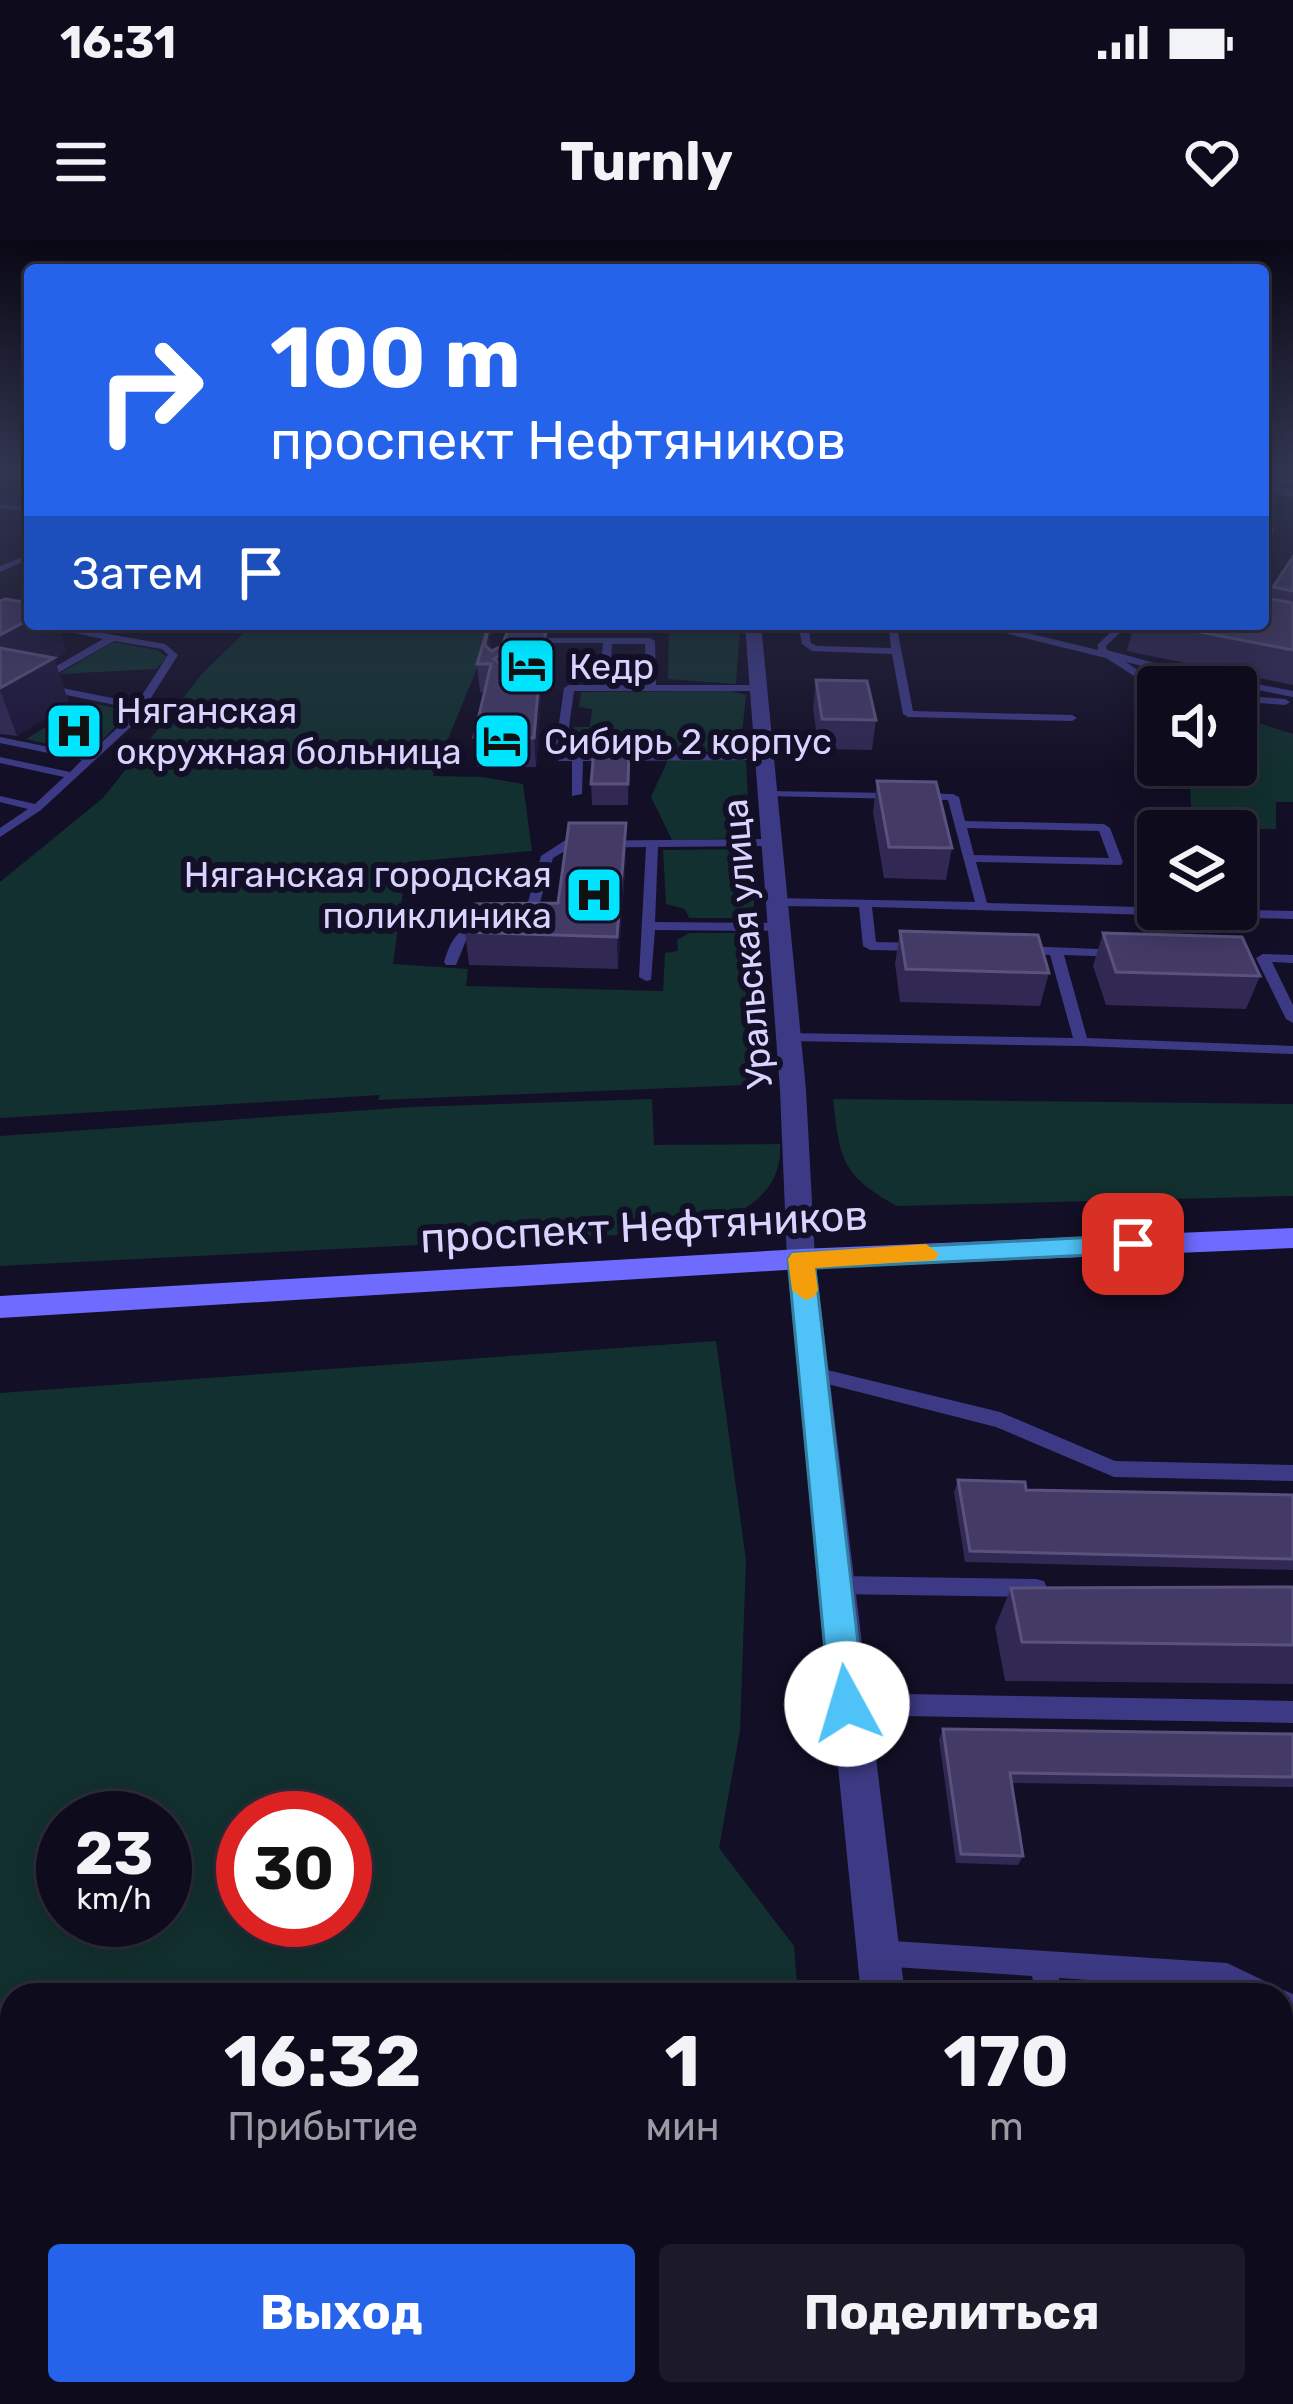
<!DOCTYPE html>
<html lang="ru">
<head>
<meta charset="utf-8">
<style>
	:root { --surface:#0e0b1c; --page:#1c1929; --text:#f1f3f6; --muted:#9b9ba3; --line:#2e2b3b; --accent:#2563eb }
	body { margin:0; font-family:Rubik,sans-serif; background:var(--page); color:var(--text); height:100vh; display:flex; flex-direction:column; font-size:45px; white-space:nowrap }
	* { box-sizing:border-box; margin:0 }
	p { font-size:39px; color:var(--muted) }
	.icon { flex:none; width:66px; height:66px; fill:none; stroke:currentColor; stroke-width:2; stroke-linecap:round; stroke-linejoin:round }
	.map { position:relative; flex:1; overflow:hidden }
	.sheet { position:absolute; left:0px; top:1743px; width:1293px; height:423px; display:flex; flex-direction:column; background:var(--surface); border-radius:36px 36px 0 0; box-shadow:0 6px 30px #0003,0 0 0 3px var(--line) }
	.sheet>* { flex:none }
	.top-card { position:absolute; left:24px; top:24px; width:1245px; height:366px; border-radius:12px; box-shadow:0 6px 30px #0003,0 0 0 3px var(--line); background:#2563eb; color:#fff; overflow:hidden }
	.tools { position:absolute; left:1137px; top:426px; display:grid; gap:24px }
	.tools a { display:grid; place-items:center; width:120px; height:120px; border-radius:12px; background:var(--surface); box-shadow:0 6px 30px #0003,0 0 0 3px var(--line); font-size:60px }
	.speed { position:absolute; left:36px; top:1551px; display:flex; gap:24px; font-size:60px; font-weight:700; text-align:center }
	.speed>* { display:grid; place-content:center; width:156px; height:156px; border-radius:50%; background:var(--surface); box-shadow:0 6px 30px #0003,0 0 0 3px var(--line); line-height:1 }
	.speed small { font-size:30px; font-weight:400 }
	.speed .limit { border:18px solid #d22; background:#fff; color:#111 }
	.pin { position:absolute; display:grid; place-items:center; width:102px; height:102px; color:#fff; margin:-51px; border-radius:24px; box-shadow:0 6px 18px #0006 }
	.me { position:absolute; width:132px; margin:-66px; rotate:354deg; stroke-linejoin:round; filter:drop-shadow(0 0 9px #0008) }
	.turn { display:flex; align-items:center; gap:42px; height:252px; padding:0 48px; font-size:54px }
	.turn .icon { width:156px; height:156px; stroke-width:2.5 }
	.turn b { display:block; font-size:84px; line-height:102px }
	.then { display:flex; align-items:center; height:114px; padding:0 48px; background:#0003; gap:24px; font-size:45px }
	.eta { display:flex; justify-content:space-evenly; align-items:center; height:204px; text-align:center }
	.eta b { font-size:72px; font-weight:700; line-height:84px }
	.action { display:flex; gap:24px; margin-top:auto; padding:24px 48px }
	.action a { flex:1; height:138px; border-radius:12px; background:var(--accent); color:#fff; font-size:48px; font-weight:700; line-height:138px; text-align:center }
	.action a+a { background:var(--page); color:var(--text) }
	.status { display:flex; justify-content:space-between; align-items:center; height:84px; padding:0 60px; background:var(--surface); direction:ltr }
	.status svg { height:33px; fill:currentColor }
	header { display:flex; justify-content:space-between; align-items:center; height:156px; padding:0 48px; background:var(--surface); font-size:54px; font-weight:700 }
	.map>svg:first-child { display:block }
</style>
</head>
<body>
<div class="status"><b>16:31</b><svg viewBox="0 0 49 12"><path d="M0 12V9h3v3zM5 12V6h3v6zM10 12V3h3v9zM15 12V0h3v12zM26 1h20v11H26zM47 4h2v5h-2z"/></svg></div>
<header><svg class="icon" aria-label="menu" viewBox="0 0 24 24"><path d="M4 6h16M4 12h16M4 18h16"/></svg>Turnly<svg class="icon" aria-label="heart" viewBox="0 0 24 24"><path d="M12 20l-8-8c-3-5 5-10 8-4 3-6 11-1 8 4z"/></svg></header>
<div class="map">
<svg width="1293" height="2164" viewBox="0 0 1293 2164">
	<rect width="100%" height="100%" fill="#130f26"/>
	<!-- green -->
	<path fill="#12302f" fill-rule="evenodd" d="M 253,384 L 495,384 L 433,536 L 482,537 L 523,544 L 532,611 L 407,622 L 393,724 L 468,729 L 466,746 L 663,751 L 665,713 L 678,711 L 677,700 L 689,693 L 758,693 L 770,844 L 378,860 L 380,855 L 0,878 L 0,642 L 103,558 L 202,434 Z
		M 682,384 L 740,387 L 736,444 L 668,439 L 669,390 Z
		M 113,402 L 157,410 L 167,417 L 156,429 L 59,434 Z
		M 731,451 L 746,455 L 740,512 L 571,513 L 574,487 L 590,487 L 592,469 L 579,467 L 581,452 Z
		M 87,462 L 130,471 C 84,521 91,513 26,499 Z
		M 1236,476 L 1293,494 L 1293,562 L 1276,562 L 1276,589 L 1193,589 L 1188,525 L 1236,525 Z
		M 736,518 L 746,521 L 750,598 L 672,600 L 651,557 L 668,520 Z
		M 744,609 L 754,612 L 754,678 L 689,678 L 685,669 L 666,664 L 663,610 Z
		M 652,859 L 654,905 L 780,904 C 784,970 709,988 656,993 L 0,1026 L 0,896 L 412,867 Z
		M 833,859 L 1293,864 L 1293,956 L 897,966 C 841,935 840,919 833,859 Z
		M 716,1101 L 746,1320 L 740,1491 L 719,1608 L 794,1706 L 798,1755 L 12,1755 L 12,1852 L 0,1853 L 0,1153 ZM 63,1578 L 165,1578 L 165,1680 L 63,1680 ZM 243,1578 L 345,1578 L 345,1680 L 243,1680 Z
		M 0,1989 L 12,1995 L 12,2154 L 169,2154 L 176,2164 L 0,2164 Z
		M 334,2154 L 844,2154 L 847,2164 L 338,2164 Z"/>
	<g fill="none" stroke-linecap="round" stroke-linejoin="round">
		<!-- service -->
		<path fill="#3d3a85" fill-rule="evenodd" d="M 1276,238 L 1293,240 L 1293,244 L 1281,243 L 1275,253 L 1269,253 Z
			M 0,264 L 30,268 L 30,272 L 0,268 Z
			M 1263,286 L 1274,289 L 1267,307 L 1263,309 L 1265,291 Z
			M 30,314 L 30,319 L 0,332 L 0,326 Z
			M 32,384 L 52,384 L 165,404 L 178,415 L 135,483 L 41,570 L 0,597 L 0,588 L 28,569 L 0,562 L 0,556 L 35,564 L 64,537 L 0,523 L 0,517 L 70,532 L 82,520 L 0,503 L 0,497 L 88,515 L 127,479 L 134,469 L 38,449 L 41,435 L 103,399 ZM 114,401 L 162,409 L 168,415 L 137,463 L 47,445 L 49,438 Z
			M 798,384 L 808,384 L 811,403 L 817,406 L 891,408 L 889,391 L 881,384 L 892,384 L 895,387 L 1121,384 L 1126,387 L 1106,406 L 1107,410 L 1169,427 L 1169,431 L 1166,432 L 1126,422 L 1140,432 L 1179,447 L 1164,447 L 1134,436 L 1106,418 L 1008,394 L 1007,391 L 898,393 L 913,471 L 1072,475 L 1077,478 L 1072,481 L 908,477 L 903,474 L 892,414 L 812,411 L 802,404 ZM 1113,390 L 1098,404 L 1098,410 L 1019,391 Z
			M 525,398 L 650,398 L 655,401 L 656,445 L 759,445 L 764,448 L 759,451 L 574,451 L 565,515 L 764,514 L 769,517 L 764,520 L 583,521 L 582,554 L 572,556 L 572,521 L 559,521 L 554,518 L 564,448 L 569,445 L 599,445 L 603,403 L 528,403 L 525,402 ZM 612,404 L 645,404 L 646,445 L 609,445 Z
			M 1201,433 L 1293,451 L 1293,457 L 1198,438 L 1198,434 Z
			M 1236,455 L 1285,459 L 1290,462 L 1285,465 L 1236,461 Z
			M 768,551 L 953,554 L 959,557 L 965,581 L 1104,584 L 1110,588 L 1123,622 L 1121,625 L 976,622 L 987,663 L 1293,671 L 1293,679 L 872,667 L 876,702 L 921,703 L 928,707 L 921,711 L 870,710 L 863,706 L 859,667 L 776,666 L 770,662 L 776,658 L 975,662 L 948,560 L 764,556 L 762,554 ZM 967,588 L 1099,591 L 1109,618 L 974,615 Z
			M 772,599 L 776,600 L 776,606 L 658,607 L 655,682 L 778,683 L 784,687 L 778,691 L 655,690 L 651,740 L 646,741 L 639,737 L 646,607 L 570,608 L 553,618 L 534,683 L 528,687 L 522,683 L 541,616 L 564,601 Z
			M 480,684 L 489,683 L 495,687 L 467,698 L 456,725 L 446,725 L 444,722 C 451,700 457,688 480,684 Z
			M 1021,706 L 1125,710 L 1127,713 L 1120,717 L 1064,715 L 1087,798 L 1293,806 L 1293,814 L 1081,806 L 788,801 L 781,797 L 788,793 L 1073,798 L 1050,715 L 1016,713 L 1016,707 Z
			M 1263,714 L 1293,715 L 1293,723 L 1272,722 L 1293,765 L 1293,783 L 1286,779 L 1256,718 Z
			M 815,1127 L 1000,1172 L 1115,1221 L 1293,1225 L 1293,1241 L 1114,1237 L 996,1187 L 808,1139 L 806,1134 L 808,1129 Z
			M 835,1336 L 1036,1339 L 1044,1341 L 1047,1348 L 1044,1355 L 1036,1357 L 835,1354 L 827,1352 L 824,1345 L 827,1338 Z
			M 848,1453 L 1293,1461 L 1293,1483 L 848,1475 L 840,1472 L 837,1464 L 840,1456 Z
			M 878,1700 L 1227,1723 L 1275,1746 L 1277,1750 L 1281,1749 L 1293,1754 L 1293,1780 L 1281,1775 L 1281,1755 L 1238,1755 L 1225,1749 L 1059,1738 L 1062,1755 L 1036,1755 L 1032,1736 L 878,1726 L 869,1722 L 865,1713 L 869,1704 Z
			M 1118,2154 L 1150,2154 L 1152,2164 L 1120,2164 Z"/>
		<!-- minor -->
		<path fill="#3d3a85" fill-rule="evenodd" d="M 1115,384 L 1131,384 L 1121,392 Z
			M 801,1009 L 815,1019 L 905,1755 L 861,1755 L 787,1019 Z
			M 906,2154 L 958,2154 L 959,2164 L 907,2164 Z"/>
		<!-- tertiary -->
		<path fill="#3d3a85" fill-rule="evenodd" d="M 1263,245 L 1293,249 L 1293,257 L 1263,253 Z
			M 745,384 L 761,384 L 806,850 L 815,1019 L 801,1029 L 787,1019 L 780,850 Z"/>
		<!-- secondary -->
		<path fill="#6f6bff" fill-rule="evenodd" d="M 1293,988 L 1293,1008 L 801,1029 L 0,1078 L 0,1056 L 801,1009 Z"/>
	</g>
	<!-- wall -->
	<path fill="#312854" d="M 1293,317 L 1293,445 L 1127,411 L 1134,384 L 1263,384 L 1273,347 Z
		M 0,361 L 30,384 L 57,384 L 66,412 L 54,418 L 69,464 L 17,496 L 0,494 Z
		M 103,384 L 152,384 L 126,393 Z
		M 489,384 L 491,410 L 502,406 L 510,384 L 552,384 L 551,393 L 548,393 L 549,407 L 544,440 L 540,440 L 541,455 L 536,527 L 477,527 L 474,497 L 484,452 L 480,452 L 477,424 Z
		M 816,440 L 876,480 L 872,510 L 819,509 L 813,469 Z
		M 629,509 L 628,565 L 592,565 L 591,544 Z
		M 877,541 L 952,608 L 946,640 L 884,638 L 873,572 Z
		M 626,615 L 618,729 L 469,725 L 465,692 L 558,663 Z
		M 900,691 L 1049,733 L 1040,766 L 900,762 L 895,724 Z
		M 1103,693 L 1260,736 L 1246,769 L 1106,765 L 1093,726 Z
		M 958,1240 L 1026,1250 L 1293,1255 L 1293,1330 L 965,1322 L 954,1252 Z
		M 1293,1347 L 1293,1444 L 1005,1441 L 995,1387 L 1011,1348 Z
		M 943,1489 L 1293,1494 L 1293,1547 L 1011,1543 L 1023,1616 L 1018,1625 L 956,1623 L 939,1499 Z
		M 1281,1924 L 1293,1924 L 1293,2164 L 1281,2164 L 1279,2154 L 1281,2154 Z"/>
	<!-- shaded-wall -->
	<path fill="#1d163a" d="M 30,379 L 30,384 L 57,384 L 66,412 L 54,418 L 69,464 L 17,496 L 0,450 L 0,395 Z
		M 124,384 L 152,384 L 126,393 Z
		M 489,384 L 491,411 L 485,405 Z
		M 547,384 L 549,407 L 544,440 L 542,413 Z
		M 504,413 L 506,440 L 494,419 Z
		M 540,427 L 541,455 L 536,527 L 534,498 Z
		M 626,583 L 626,615 L 618,729 L 617,697 Z"/>
	<!-- building -->
	<path fill="#433a66" stroke="#5a527e" stroke-width="3" d="M 1293,317 L 1293,351 L 1273,347 Z
		M 1266,358 L 1293,363 L 1293,410 L 1159,384 L 1263,384 L 1263,363 Z
		M 5,359 L 30,363 L 30,379 L 0,395 L 0,361 Z
		M 489,384 L 485,405 L 491,411 L 502,406 L 510,384 L 547,384 L 542,413 L 504,413 L 494,419 L 504,427 L 540,427 L 534,498 L 474,497 L 491,424 L 477,424 Z
		M 0,408 L 54,418 L 0,448 Z
		M 816,440 L 867,441 L 876,480 L 822,479 Z
		M 594,509 L 629,509 L 628,544 L 591,544 Z
		M 877,541 L 936,542 L 952,608 L 889,607 Z
		M 569,583 L 626,583 L 617,697 L 465,692 L 475,664 L 558,663 Z
		M 900,691 L 1038,695 L 1049,733 L 906,729 Z
		M 1103,693 L 1242,697 L 1260,736 L 1116,732 Z
		M 958,1240 L 1025,1242 L 1026,1250 L 1293,1255 L 1293,1319 L 970,1311 Z
		M 1293,1347 L 1293,1405 L 1022,1402 L 1011,1348 Z
		M 943,1489 L 1293,1494 L 1293,1537 L 1010,1533 L 1023,1616 L 961,1614 Z
		M 1281,1924 L 1293,1924 L 1293,2037 L 1281,1991 Z"/>
	<!-- sky -->
	<linearGradient id="sky" x2="0" y2="1"><stop stop-color="#0a0815"/><stop offset="0.43" stop-color="#333752"/><stop offset="1" stop-color="#333752" stop-opacity="0"/></linearGradient>
	<rect width="1293" height="535" fill="url(#sky)"/>
	<!-- route -->
	<path fill="#4fc3f7" stroke="#337fa1" stroke-width="3" d="M 1133,995 L 1146,1004 L 1133,1013 L 815,1028 L 865,1464 L 859,1476 L 847,1481 L 835,1476 L 830,1464 L 788,1019 L 792,1013 Z"/>
	<!-- slow -->
	<path fill="#f59e0b" d="M 926,1004 L 939,1014 L 935,1020 L 815,1028 L 818,1050 L 814,1057 L 805,1060 L 792,1050 L 788,1019 L 792,1013 Z"/>
	<!-- icons -->
	<defs>
		<symbol id="hotel-square" viewBox="-11 -11 22 22"><rect x="-9" y="-9" width="18" height="18" rx="4" fill="#00e5ff" stroke="#130f26"/><path d="M-6-4.5h1.5V1H6V5H4.5V3h-9V5H-6ZM-4 0a1.8 1.8 0 1 1 3.6 0ZM.5 0V-2.5h3Q6-2.5 6 0Z" fill="#111"/></symbol>
		<symbol id="hospital-square" viewBox="-11 -11 22 22"><rect x="-9" y="-9" width="18" height="18" rx="4" fill="#00e5ff" stroke="#130f26"/><path d="M-5-5h3v3.5h4V-5h3V5h-3V1.5h-4V5h-3Z" fill="#111"/></symbol>
	</defs>
	<g fill-rule="evenodd">
		<use href="#hotel-square" x="494" y="393" width="66" height="66"/>
		<use href="#hospital-square" x="41" y="458" width="66" height="66"/>
		<use href="#hotel-square" x="469" y="468" width="66" height="66"/>
		<use href="#hospital-square" x="561" y="622" width="66" height="66"/>
	</g>
	<g text-anchor="middle" dominant-baseline="central" stroke-width="12" stroke-linejoin="round" paint-order="stroke">
		<!-- far-poi labels -->
		<g font-size="36" fill="#d9d4ff" stroke="#130f26" text-anchor="start">
			<text x="569" y="426">Кедр</text>
			<text x="116" y="470">Няганская<tspan x="116" dy="41">окружная больница</tspan></text>
			<text x="544" y="501">Сибирь 2 корпус</text>
			<text x="552" y="634" text-anchor="end">Няганская городская<tspan x="552" dy="41">поликлиника</tspan></text>
		</g>
		<!-- far-street labels -->
		<g font-size="36" fill="#d9d4ff" stroke="#130f26">
			<text transform="translate(747 704) rotate(-95)">Уральская улица</text>
		</g>
		<!-- street labels -->
		<g font-size="42" fill="#d9d4ff" stroke="#130f26">
			<text transform="translate(644 987) rotate(-3)">проспект Нефтяников</text>
		</g>
	</g>
</svg>
<div class="tools">
<a><svg class="icon" aria-label="sound" viewBox="0 0 24 24"><path d="M4 9h4l5-4v14l-5-4H4zM17 9q2 3 0 6"/></svg></a>
<a><svg class="icon" aria-label="layers" viewBox="0 0 24 24"><path d="M12 4l9 5-9 5-9-5zM3 14l9 5 9-5"/></svg></a>
</div>
<div class="speed"><div>23<small>km/h</small></div><div class="limit">30</div></div>
<div class="pin" style="left:1133px;top:1004px;background:#d93025"><svg class="icon" aria-label="arrive" viewBox="0 0 24 24"><path d="M6 21V4h12l-3 4 3 4H6"/></svg></div>
<svg class="me" style="left:847px;top:1464px" viewBox="-20 -20 40 40"><circle r="19" fill="#fff"/><path d="M0-13L10 11 0 6-10 11z" fill="#4fc3f7"/></svg>
<div class="top-card">
<div class="turn"><svg class="icon" aria-label="right" viewBox="0 0 24 24"><path d="M7 20v-9h11M14 6l5 5-5 5"/></svg><div><b>100 m</b>проспект Нефтяников</div></div>
<div class="then">Затем<svg class="icon" aria-label="arrive" viewBox="0 0 24 24"><path d="M6 21V4h12l-3 4 3 4H6"/></svg></div>
</div>
<section class="sheet">
<div class="eta">
<div><b>16:32</b><p>Прибытие</p></div>
<div><b>1</b><p>мин</p></div>
<div><b>170</b><p>m</p></div>
</div>
<div class="action"><a>Выход</a><a>Поделиться</a></div>
</section>
</div>
</body>
</html>
